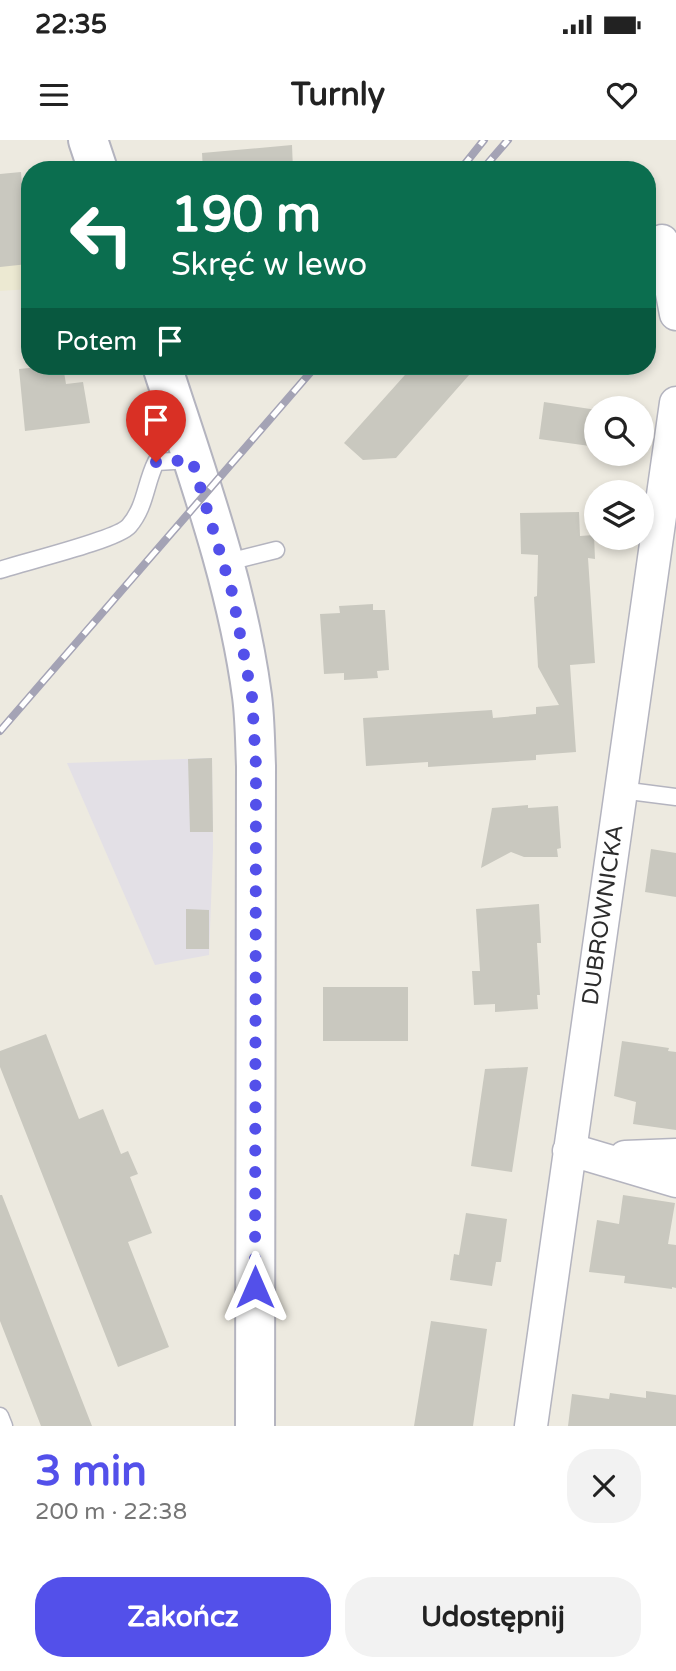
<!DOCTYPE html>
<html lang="pl">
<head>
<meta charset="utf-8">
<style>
	:root { --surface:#fff; --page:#f2f2f2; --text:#222; --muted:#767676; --accent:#5350ea }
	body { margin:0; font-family:"Varela Round",sans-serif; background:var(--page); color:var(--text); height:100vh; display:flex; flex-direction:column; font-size:26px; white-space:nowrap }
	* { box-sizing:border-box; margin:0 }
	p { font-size:23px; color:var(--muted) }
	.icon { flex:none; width:38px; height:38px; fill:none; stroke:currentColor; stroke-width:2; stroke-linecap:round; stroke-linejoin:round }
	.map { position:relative; height:1286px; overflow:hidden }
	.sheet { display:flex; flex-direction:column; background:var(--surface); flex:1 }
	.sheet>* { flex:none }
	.guide { position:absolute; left:21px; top:21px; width:635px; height:214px; border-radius:28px; box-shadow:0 4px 10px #0003; background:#0b6e4f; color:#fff; overflow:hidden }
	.controls { position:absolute; left:584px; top:256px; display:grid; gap:14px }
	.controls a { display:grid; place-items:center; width:70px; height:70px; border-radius:50%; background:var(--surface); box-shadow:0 4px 10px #0003; font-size:35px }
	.pin { position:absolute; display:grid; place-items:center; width:60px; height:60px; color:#fff; margin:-72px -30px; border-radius:50% 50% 50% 0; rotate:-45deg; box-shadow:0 0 7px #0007 }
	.pin .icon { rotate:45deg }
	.me { position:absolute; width:77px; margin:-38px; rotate:0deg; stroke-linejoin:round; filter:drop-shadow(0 0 5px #0008) }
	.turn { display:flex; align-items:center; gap:24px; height:147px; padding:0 35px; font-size:32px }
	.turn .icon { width:91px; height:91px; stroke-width:2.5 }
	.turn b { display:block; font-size:49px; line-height:60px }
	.then { display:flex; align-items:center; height:66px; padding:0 35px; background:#0003; gap:14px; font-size:26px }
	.round { display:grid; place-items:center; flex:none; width:74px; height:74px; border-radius:28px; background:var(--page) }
	.head { display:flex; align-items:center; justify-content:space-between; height:119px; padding:0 35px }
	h1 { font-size:42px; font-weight:800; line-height:52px; color:var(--accent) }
	.button { display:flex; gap:14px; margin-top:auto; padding:14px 35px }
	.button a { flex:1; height:80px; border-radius:28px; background:var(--accent); color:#fff; font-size:28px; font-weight:800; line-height:80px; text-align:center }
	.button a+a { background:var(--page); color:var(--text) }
	.status { display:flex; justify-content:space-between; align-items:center; height:49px; padding:0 35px; background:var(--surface); direction:ltr }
	.status svg { height:19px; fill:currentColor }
	header { display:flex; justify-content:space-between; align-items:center; height:91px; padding:0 35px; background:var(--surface); font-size:32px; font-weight:800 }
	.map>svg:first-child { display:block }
</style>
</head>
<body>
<div class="status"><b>22:35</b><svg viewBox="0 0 49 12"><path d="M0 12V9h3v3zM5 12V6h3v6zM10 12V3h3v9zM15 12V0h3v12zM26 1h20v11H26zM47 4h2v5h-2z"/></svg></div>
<header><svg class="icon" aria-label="menu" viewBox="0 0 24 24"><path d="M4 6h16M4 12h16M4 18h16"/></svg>Turnly<svg class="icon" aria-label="heart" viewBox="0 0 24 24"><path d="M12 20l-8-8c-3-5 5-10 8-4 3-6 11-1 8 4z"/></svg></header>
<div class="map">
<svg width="676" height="1286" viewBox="0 0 676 1286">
	<rect width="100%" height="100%" fill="#edeae0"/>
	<!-- industrial -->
	<path fill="#e3e0e6" d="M 212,618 L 213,709 L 209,815 L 155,825 L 67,623 Z"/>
	<!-- education -->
	<path fill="#ece9d2" d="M 30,79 L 30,149 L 0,151 L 0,82 Z"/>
	<!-- building -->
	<path fill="#c9c8bf" d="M 292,5 L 293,30 L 203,30 L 202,13 Z
		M 21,32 L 28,124 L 0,127 L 0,34 Z
		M 49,226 L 63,226 L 66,244 L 83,242 L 90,283 L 25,291 L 19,229 Z
		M 413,226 L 477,226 L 396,318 L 363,320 L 344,303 Z
		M 544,262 L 597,270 L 597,307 L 539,299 Z
		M 579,372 L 580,396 L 594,395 L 595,419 L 588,418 L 595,523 L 570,525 L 576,612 L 536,615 L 536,620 L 428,627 L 428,622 L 366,626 L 363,578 L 492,570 L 493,578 L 536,574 L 536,567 L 559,565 L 538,527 L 534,457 L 537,456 L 538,415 L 521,414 L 520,373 Z
		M 373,464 L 373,470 L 385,470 L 389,530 L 377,531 L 378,538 L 344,540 L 344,533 L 324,534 L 320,474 L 340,473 L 339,466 Z
		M 212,618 L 213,692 L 190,692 L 188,619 Z
		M 528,665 L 528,668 L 558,666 L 561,708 L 557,709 L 558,717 L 524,717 L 511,712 L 481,728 L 492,668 Z
		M 651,709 L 676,713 L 676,757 L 645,752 Z
		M 539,764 L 541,803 L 537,803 L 540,855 L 537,855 L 538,869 L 495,872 L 495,864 L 474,865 L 472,831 L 480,831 L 476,769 Z
		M 186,769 L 209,770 L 209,809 L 186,809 Z
		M 323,847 L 408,847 L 408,901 L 323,901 Z
		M 46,894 L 79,979 L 103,969 L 121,1014 L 128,1011 L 138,1034 L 130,1037 L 152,1093 L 128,1102 L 169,1207 L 118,1227 L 0,927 L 0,911 Z
		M 622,901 L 669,908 L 668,911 L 676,912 L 676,990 L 633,984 L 636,962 L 614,956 Z
		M 528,927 L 512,1032 L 471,1026 L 485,929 Z
		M 0,1055 L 2,1055 L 92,1286 L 41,1286 L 0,1181 Z
		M 623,1055 L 675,1063 L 668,1104 L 676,1105 L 676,1148 L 672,1147 L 672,1149 L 624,1143 L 625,1136 L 589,1132 L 597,1080 L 619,1084 Z
		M 466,1073 L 507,1079 L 501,1122 L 496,1122 L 492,1146 L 450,1140 L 454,1114 L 459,1115 Z
		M 431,1181 L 487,1189 L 473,1286 L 414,1286 Z
		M 646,1251 L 676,1255 L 676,1286 L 568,1286 L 572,1254 L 609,1259 L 610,1253 L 646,1258 Z"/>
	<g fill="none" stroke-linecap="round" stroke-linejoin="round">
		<defs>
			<path id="lane" d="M 648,147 L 670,143
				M 224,423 L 276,410
				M 0,430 C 23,422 117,400 129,386 C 146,366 145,344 156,322 L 192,320
				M 621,650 L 676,657
				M 0,1276 L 4,1286"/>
			<path id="street" d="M 662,101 L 676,174
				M 569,1011 L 585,1014 L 676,1041
				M 625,1017 L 676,1015
				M 531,1286 L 676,263"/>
			<path id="secondary" d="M 88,0 L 98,30
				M 162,226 C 197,334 237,443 252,556 C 255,579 255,603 256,626 L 255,1286"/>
		</defs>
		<!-- lane casing -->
		<use href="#lane" stroke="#b4b4bf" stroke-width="19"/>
		<!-- street casing -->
		<use href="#street" stroke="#b4b4bf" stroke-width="35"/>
		<!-- secondary casing -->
		<use href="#secondary" stroke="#b4b4bf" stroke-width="42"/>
		<!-- lane -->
		<use href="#lane" stroke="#fff" stroke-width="16"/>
		<!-- street -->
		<use href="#street" stroke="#fff" stroke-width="32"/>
		<!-- secondary -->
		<use href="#secondary" stroke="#fff" stroke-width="38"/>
		<defs>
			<path id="rail" d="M 460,30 L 484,0
				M 482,30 L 508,0
				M 0,591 L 316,226"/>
		</defs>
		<!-- rail casing -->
		<use href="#rail" stroke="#a4a3b5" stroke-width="8"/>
		<!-- rail -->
		<use href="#rail" stroke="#fff" stroke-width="5" stroke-dasharray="16" stroke-linecap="butt"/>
	</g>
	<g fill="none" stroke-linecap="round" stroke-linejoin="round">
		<!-- route -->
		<path stroke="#5350ea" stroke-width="12" stroke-dasharray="0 21.6" d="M 156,322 L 192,320 L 232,452 L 252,557 L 256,626 L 255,1147"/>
	</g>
	<g text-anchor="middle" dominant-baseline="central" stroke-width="6" stroke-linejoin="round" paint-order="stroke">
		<!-- street labels -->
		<g font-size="23" fill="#2d2d2d" stroke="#fff">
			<text transform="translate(603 775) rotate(-82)">DUBROWNICKA</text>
		</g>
	</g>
</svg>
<div class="controls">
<a><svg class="icon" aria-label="search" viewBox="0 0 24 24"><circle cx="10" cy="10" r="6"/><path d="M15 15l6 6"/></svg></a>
<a><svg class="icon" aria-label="layers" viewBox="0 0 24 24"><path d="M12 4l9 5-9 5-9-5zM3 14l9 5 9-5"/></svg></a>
</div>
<div class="pin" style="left:156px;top:322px;background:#d93025"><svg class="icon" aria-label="arrive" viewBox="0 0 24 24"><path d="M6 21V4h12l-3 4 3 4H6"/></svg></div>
<svg class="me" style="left:255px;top:1147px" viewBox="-20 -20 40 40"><path d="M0-17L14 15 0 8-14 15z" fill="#5350ea" stroke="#fff" stroke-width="4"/></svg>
<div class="guide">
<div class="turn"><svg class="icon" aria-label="left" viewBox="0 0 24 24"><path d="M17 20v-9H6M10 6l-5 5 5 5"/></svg><div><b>190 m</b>Skręć w lewo</div></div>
<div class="then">Potem<svg class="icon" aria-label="arrive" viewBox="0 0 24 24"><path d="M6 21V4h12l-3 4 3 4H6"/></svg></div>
</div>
</div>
<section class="sheet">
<div class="head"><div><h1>3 min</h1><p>200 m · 22:38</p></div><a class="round"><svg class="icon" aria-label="close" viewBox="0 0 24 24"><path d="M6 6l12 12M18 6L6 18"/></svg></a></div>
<div class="button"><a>Zakończ</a><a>Udostępnij</a></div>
</section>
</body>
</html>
